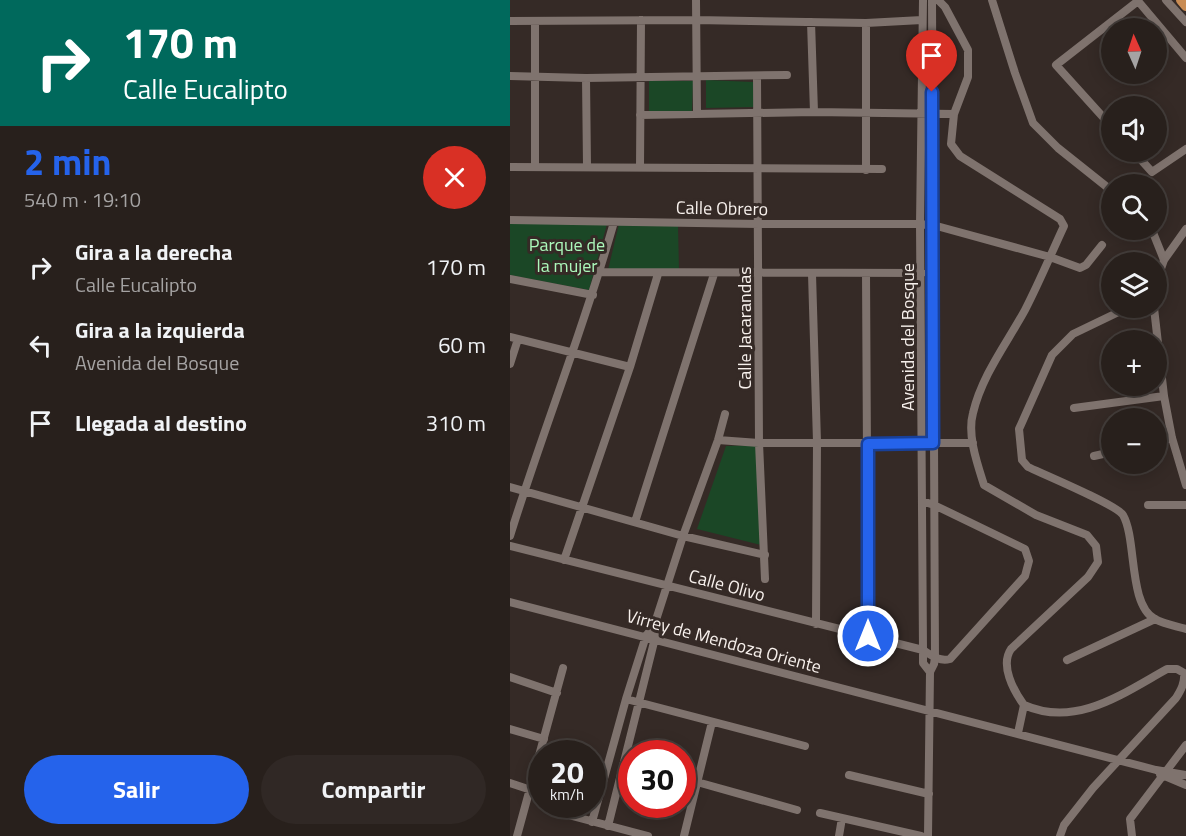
<!DOCTYPE html>
<html lang="es">
<head>
<meta charset="utf-8">
<style>
	:root { --surface:#28201c; --page:#302825; --text:#f1f3f6; --muted:#a5a3a3; --line:#443e3b; --accent:#2563eb }
	body { margin:0; font-family:"Titillium Web",sans-serif; background:var(--page); color:var(--text); height:100vh; display:flex; flex-direction:column; font-size:22px; white-space:nowrap }
	* { box-sizing:border-box; margin:0 }
	p { font-size:20px; color:var(--muted) }
	.icon { flex:none; width:33px; height:33px; fill:none; stroke:currentColor; stroke-width:2; stroke-linecap:round; stroke-linejoin:round }
	.map { position:relative; flex:1; overflow:hidden }
	.side { display:flex; flex-direction:column; background:var(--surface); width:510px }
	.side>* { flex:none }
	.hud { background:#00695c; color:#fff; overflow:hidden }
	.needle { width:39px; rotate:357deg }
	.fabs { position:absolute; left:591px; top:18px; display:grid; gap:12px }
	.fabs a { display:grid; place-items:center; width:66px; height:66px; border-radius:50%; background:var(--surface); box-shadow:0 3px 15px #0003,0 0 0 2px var(--line); font-size:30px }
	.speed { position:absolute; left:18px; top:740px; display:flex; gap:12px; font-size:30px; font-weight:700; text-align:center }
	.speed>* { display:grid; place-content:center; width:78px; height:78px; border-radius:50%; background:var(--surface); box-shadow:0 3px 15px #0003,0 0 0 2px var(--line); line-height:1 }
	.speed small { font-size:15px; font-weight:400 }
	.speed .limit { border:9px solid #d22; background:#fff; color:#111 }
	.pin { position:absolute; display:grid; place-items:center; width:51px; height:51px; color:#fff; margin:-62px -26px; border-radius:50% 50% 50% 0; rotate:-45deg; box-shadow:0 0 6px #0007 }
	.pin .icon { rotate:45deg }
	.me { position:absolute; width:66px; margin:-33px; rotate:0deg; stroke-linejoin:round; filter:drop-shadow(0 0 4px #0008) }
	.turn { display:flex; align-items:center; gap:21px; height:126px; padding:0 24px; font-size:27px }
	.turn .icon { width:78px; height:78px; stroke-width:2.5 }
	.turn b { display:block; font-size:42px; line-height:51px }
	.round { display:grid; place-items:center; flex:none; width:63px; height:63px; border-radius:32px; background:var(--page) }
	.head { display:flex; align-items:center; justify-content:space-between; height:102px; padding:0 24px }
	h1 { font-size:36px; font-weight:700; line-height:45px; color:var(--accent) }
	.primary-button { display:flex; gap:12px; margin-top:auto; padding:12px 24px }
	.primary-button a { flex:1; height:69px; border-radius:36px; background:var(--accent); color:#fff; font-size:24px; font-weight:700; line-height:69px; text-align:center }
	.primary-button a+a { background:var(--page); color:var(--text) }
	ul { padding:0; list-style:none }
	li { display:flex; align-items:center; gap:18px; height:78px; padding:0 24px }
	li div { flex:1 }
	li b { display:block; font-size:22px }
	li em { font-style:normal }
	main { display:flex; flex:1; min-height:0 }
	.map>svg:first-child { display:block }
</style>
</head>
<body>
<main>
<section class="side">
<div class="hud">
<div class="turn"><svg class="icon" aria-label="right" viewBox="0 0 24 24"><path d="M7 20v-9h11M14 6l5 5-5 5"/></svg><div><b>170 m</b>Calle Eucalipto</div></div>
</div>
<div class="head"><div><h1>2 min</h1><p>540 m · 19:10</p></div><a class="round" style="background:#d93025;color:#fff"><svg class="icon" aria-label="close" viewBox="0 0 24 24"><path d="M6 6l12 12M18 6L6 18"/></svg></a></div>
<ul>
<li><svg class="icon" aria-label="right" viewBox="0 0 24 24"><path d="M7 20v-9h11M14 6l5 5-5 5"/></svg><div><b>Gira a la derecha</b><p>Calle Eucalipto</p></div><em>170 m</em></li>
<li><svg class="icon" aria-label="left" viewBox="0 0 24 24"><path d="M17 20v-9H6M10 6l-5 5 5 5"/></svg><div><b>Gira a la izquierda</b><p>Avenida del Bosque</p></div><em>60 m</em></li>
<li><svg class="icon" aria-label="arrive" viewBox="0 0 24 24"><path d="M6 21V4h12l-3 4 3 4H6"/></svg><div><b>Llegada al destino</b></div><em>310 m</em></li>
</ul>
<div class="primary-button"><a>Salir</a><a>Compartir</a></div>
</section>
<div class="map">
<svg width="676" height="836" viewBox="0 0 676 836">
	<rect width="100%" height="100%" fill="#352a26"/>
	<!-- green -->
	<path fill="#1b4726" d="M 196,80 L 243,82 L 244,107 L 196,108 Z
		M 139,81 L 183,81 L 182,111 L 139,111 Z
		M 0,224 L 97,224 L 79,290 L 0,275 Z
		M 109,224 L 168,226 L 169,270 L 98,270 Z
		M 249,445 L 251,545 L 187,529 L 216,446 Z"/>
	<g fill="none" stroke-linecap="round" stroke-linejoin="round">
		<!-- minor -->
		<path stroke="#7f736e" stroke-width="8" d="M 186,0 L 187,113
			M 413,0 L 410,224 L 413,650 L 413,663 L 420,672
			M 428,0 L 435,7 L 458,50 L 458,77 L 444,114 L 441,144 L 450,156 L 550,219 L 554,226 C 541,254 529,283 515,310 C 497,343 472,375 463,413 C 457,435 467,463 474,485 L 526,515 L 577,535 L 586,546 L 588,562 L 578,577 L 501,649 C 490,665 503,690 514,705 C 566,728 612,694 657,669 L 667,669 L 674,673 C 675,683 671,690 666,698 L 583,788 L 554,825 L 550,836
			M 482,0 L 505,73 L 523,123 L 548,148 L 602,191
			M 656,0 L 676,22
			M 0,21 L 186,20 L 356,23 L 412,20
			M 25,21 L 25,167
			M 301,22 L 304,112
			M 356,23 L 356,170
			M 0,76 L 76,78 L 277,75
			M 247,76 L 249,443 L 255,579
			M 76,78 L 77,166
			M 130,115 L 304,112 L 444,114
			M 602,127 L 546,65 L 628,1 L 676,58
			M 624,152 L 642,172 L 676,149
			M 0,167 L 372,169
			M 130,167 L 131,20
			M 0,220 L 248,224 L 410,224 L 423,225 L 540,257 L 570,268 L 576,265 L 592,245
			M 642,230 L 654,260
			M 90,272 L 412,273
			M 356,273 L 358,636
			M 302,274 L 307,442 L 306,624
			M 0,279 L 83,295
			M 646,283 L 654,260 L 676,229
			M 617,308 L 563,334 L 542,355 L 509,429 L 512,460 L 518,467 C 533,474 607,505 613,515 C 627,539 618,605 645,619 C 654,624 666,626 676,629
			M 644,308 L 654,396 L 662,438 L 676,485
			M 0,337 L 120,367
			M 0,364 L 8,339
			M 598,367 L 602,366
			M 564,408 L 654,396
			M 208,440 L 249,443 L 463,443
			M 646,441 L 662,438
			M 584,456 L 602,452
			M 0,487 L 173,536 L 255,555
			M 638,505 L 676,505
			M 125,522 L 204,274
			M 0,536 C 33,430 74,328 104,222
			M 0,546 L 413,650 C 421,655 429,662 440,659 L 515,576 L 519,561 L 515,549 L 424,505 L 412,501
			M 54,560 L 120,367 L 148,274
			M 0,602 L 646,770 L 676,775
			M 557,660 L 645,619
			M 0,677 L 47,693
			M 116,699 L 295,746
			M 0,729 L 34,739
			M 508,733 L 514,705
			M 650,774 L 676,785
			M 339,775 L 419,794
			M 187,782 L 287,810
			M 0,783 L 21,790
			M 47,812 L 138,836
			M 310,813 L 411,836
			M 82,822 L 116,699 L 136,636 L 139,632
			M 98,826 L 145,638 L 144,626 L 173,536 L 208,440 L 215,414
			M 7,836 L 53,668
			M 174,836 L 202,722
			M 329,836 L 332,818
			M 418,836 L 420,672 L 424,664 L 425,658 L 422,0
			M 622,836 L 620,819 L 676,745"/>
		<!-- major -->
		<path stroke="#c98c54" stroke-width="10" d="M 671,0 L 676,6"/>
	</g>
	<g fill="none" stroke-linecap="round" stroke-linejoin="round">
		<defs>
			<path id="route" d="M 358,636 L 358,444 L 423,443 L 422,92"/>
		</defs>
		<!-- route casing -->
		<use href="#route" stroke="#184099" stroke-width="15"/>
		<!-- route -->
		<use href="#route" stroke="#2563eb" stroke-width="10"/>
	</g>
	<g text-anchor="middle" dominant-baseline="central" stroke-width="6" stroke-linejoin="round" paint-order="stroke">
		<!-- street labels -->
		<g font-size="18" fill="#f7f0ec" stroke="#352a26">
			<text transform="translate(212 208) rotate(1)">Calle Obrero</text>
			<text transform="translate(234 328) rotate(-90)">Calle Jacarandas</text>
			<text transform="translate(397 337) rotate(-90)">Avenida del Bosque</text>
			<text transform="translate(217 585) rotate(15)">Calle Olivo</text>
			<text transform="translate(214 641) rotate(15)">Virrey de Mendoza Oriente</text>
		</g>
		<!-- park labels -->
		<g font-size="18" fill="#acf9bb" stroke="#352a26">
			<text x="57" y="244">Parque de<tspan x="57" dy="21">la mujer</tspan></text>
		</g>
	</g>
</svg>
<div class="fabs">
<a><svg class="needle" viewBox="-14 -14 28 28"><path d="M0-13l5 13h-10z" fill="#e53935"/><path d="M0 13l5-13h-10z" fill="#a5a3a3"/></svg></a>
<a><svg class="icon" aria-label="sound" viewBox="0 0 24 24"><path d="M4 9h4l5-4v14l-5-4H4zM17 9q2 3 0 6"/></svg></a>
<a><svg class="icon" aria-label="search" viewBox="0 0 24 24"><circle cx="10" cy="10" r="6"/><path d="M15 15l6 6"/></svg></a>
<a><svg class="icon" aria-label="layers" viewBox="0 0 24 24"><path d="M12 4l9 5-9 5-9-5zM3 14l9 5 9-5"/></svg></a>
<a>+</a>
<a>−</a>
</div>
<div class="speed"><div>20<small>km/h</small></div><div class="limit">30</div></div>
<div class="pin" style="left:422px;top:92px;background:#d93025"><svg class="icon" aria-label="arrive" viewBox="0 0 24 24"><path d="M6 21V4h12l-3 4 3 4H6"/></svg></div>
<svg class="me" style="left:358px;top:636px" viewBox="-20 -20 40 40"><circle r="17" fill="#2563eb" stroke="#fff" stroke-width="3"/><path d="M0-11L8 9 0 5-8 9z" fill="#fff"/></svg>
</div>
</main>
</body>
</html>
